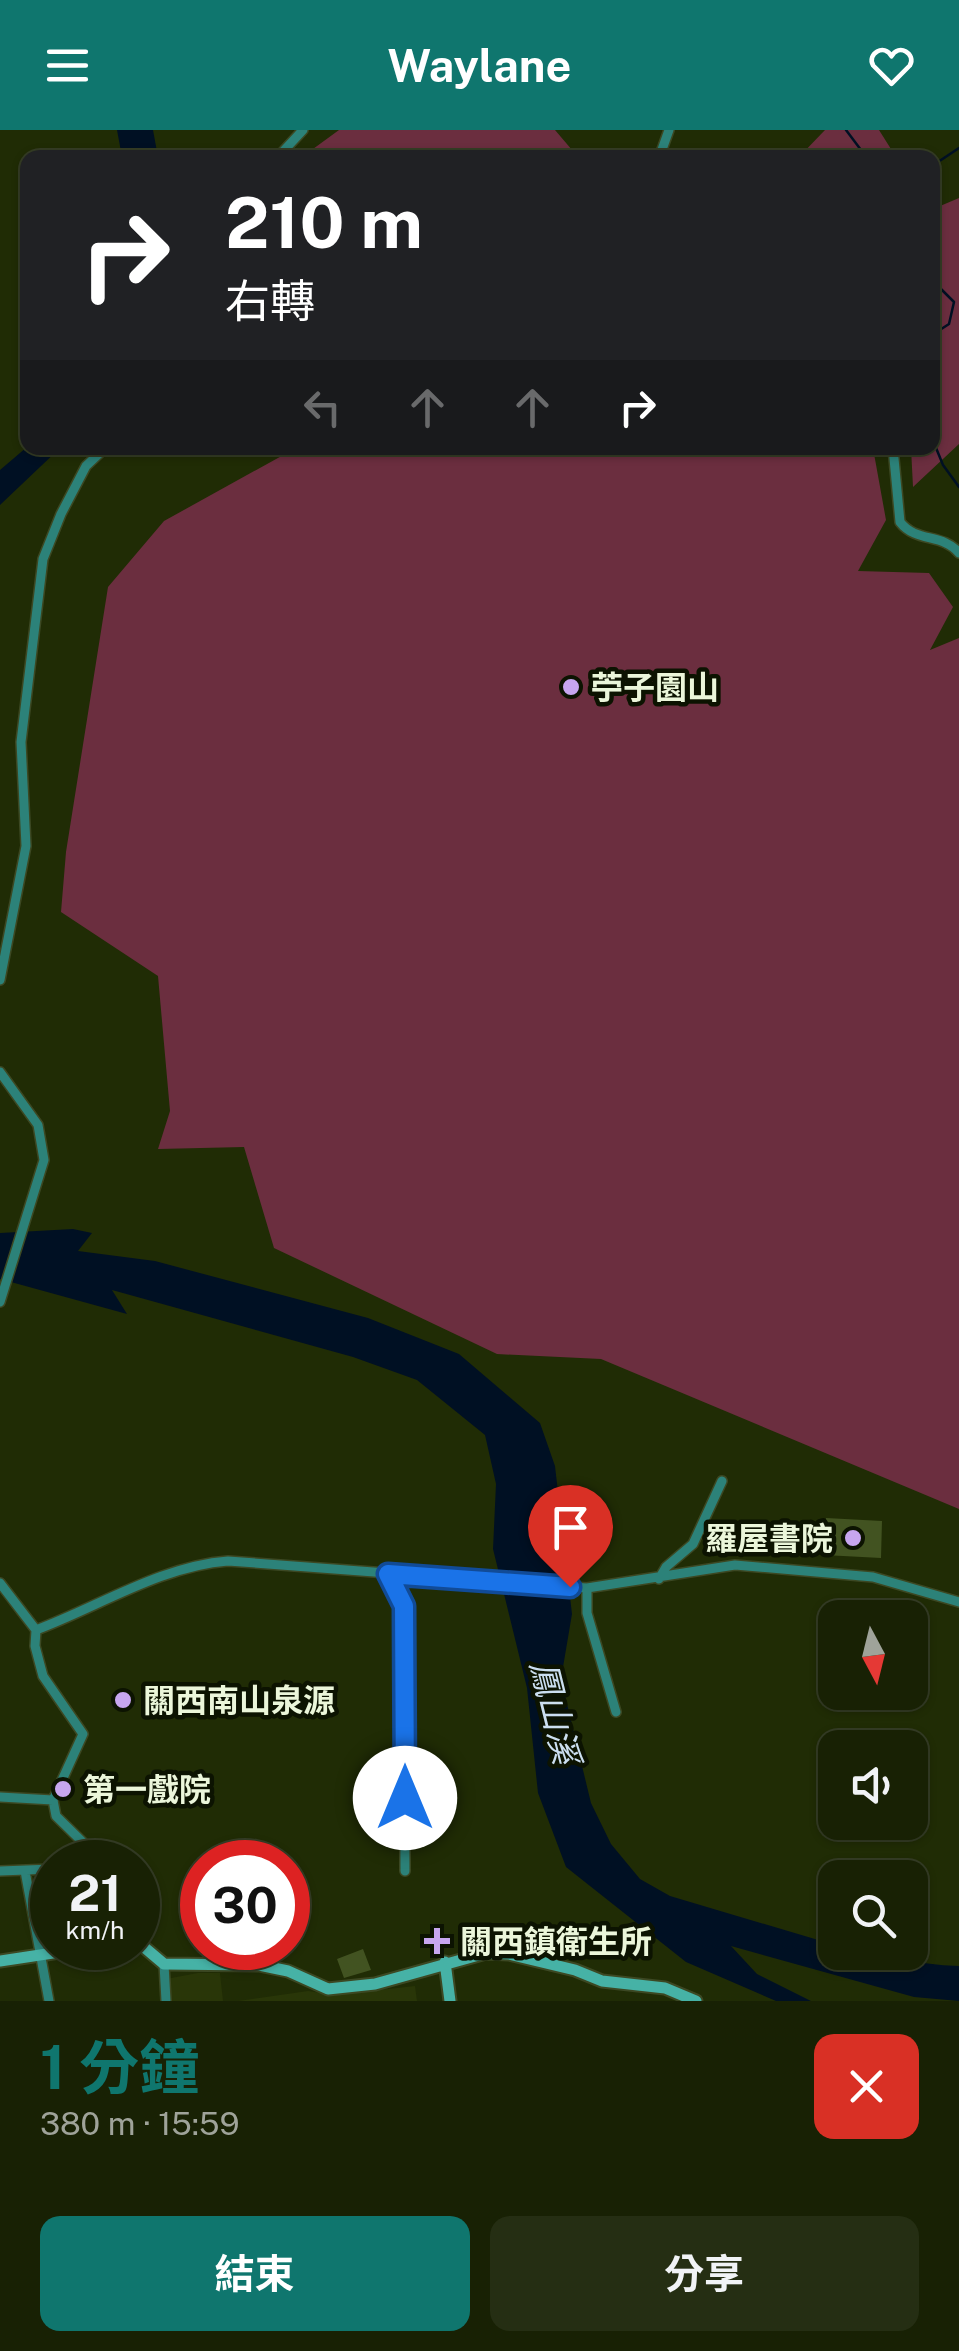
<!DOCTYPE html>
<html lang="zh-TW">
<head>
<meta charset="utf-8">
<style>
	:root { --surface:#182104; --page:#252e13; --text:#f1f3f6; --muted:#9fa39a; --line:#363e26; --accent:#0f766e }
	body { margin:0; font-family:"Public Sans","Noto Sans TC",sans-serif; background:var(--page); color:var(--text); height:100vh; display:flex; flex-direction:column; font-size:38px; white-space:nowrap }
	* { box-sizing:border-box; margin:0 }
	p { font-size:32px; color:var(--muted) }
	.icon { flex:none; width:55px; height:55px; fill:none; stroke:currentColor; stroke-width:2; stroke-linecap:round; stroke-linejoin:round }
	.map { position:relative; height:1871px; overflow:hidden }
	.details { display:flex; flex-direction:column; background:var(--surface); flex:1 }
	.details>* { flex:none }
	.guide { position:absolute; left:20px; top:20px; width:920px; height:305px; border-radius:20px; box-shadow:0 2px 8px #0004,0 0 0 2px var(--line); background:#202124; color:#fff; overflow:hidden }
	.needle { width:65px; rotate:173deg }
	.tools { position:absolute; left:818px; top:1470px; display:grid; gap:20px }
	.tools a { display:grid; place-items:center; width:110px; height:110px; border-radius:20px; background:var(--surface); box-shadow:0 2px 8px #0004,0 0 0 2px var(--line); font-size:50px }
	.speed { position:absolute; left:30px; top:1710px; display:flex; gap:20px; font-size:50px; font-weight:700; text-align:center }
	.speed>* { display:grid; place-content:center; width:130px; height:130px; border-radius:50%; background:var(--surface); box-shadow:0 2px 8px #0004,0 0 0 2px var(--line); line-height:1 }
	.speed small { font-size:25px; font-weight:400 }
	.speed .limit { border:15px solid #d22; background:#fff; color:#111 }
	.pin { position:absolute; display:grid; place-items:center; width:85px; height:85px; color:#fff; margin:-102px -42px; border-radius:50% 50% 50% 0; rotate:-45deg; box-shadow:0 0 10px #0007 }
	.pin .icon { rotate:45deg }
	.me { position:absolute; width:110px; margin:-55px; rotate:0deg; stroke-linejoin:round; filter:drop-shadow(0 0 8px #0008) }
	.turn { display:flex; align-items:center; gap:35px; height:210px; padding:0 40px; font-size:45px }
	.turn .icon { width:130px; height:130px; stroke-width:2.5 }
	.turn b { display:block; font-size:70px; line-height:85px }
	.lanes { display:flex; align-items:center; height:95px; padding:0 40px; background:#0003; justify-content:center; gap:50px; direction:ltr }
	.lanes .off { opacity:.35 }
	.round { display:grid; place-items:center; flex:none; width:105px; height:105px; border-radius:20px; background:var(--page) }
	.summary { display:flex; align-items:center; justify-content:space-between; height:170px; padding:0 40px }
	h1 { font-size:60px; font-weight:700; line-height:75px; color:var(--accent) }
	.cta { display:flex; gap:20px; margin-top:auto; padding:20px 40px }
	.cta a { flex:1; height:115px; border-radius:20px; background:var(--accent); color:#fff; font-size:40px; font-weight:700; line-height:115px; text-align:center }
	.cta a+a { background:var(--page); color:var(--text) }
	header { display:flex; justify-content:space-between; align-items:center; height:130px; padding:0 40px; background:var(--accent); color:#fff; font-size:45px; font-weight:700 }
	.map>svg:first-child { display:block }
</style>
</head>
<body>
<header><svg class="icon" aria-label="menu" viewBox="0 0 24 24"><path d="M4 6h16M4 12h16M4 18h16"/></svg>Waylane<svg class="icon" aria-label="heart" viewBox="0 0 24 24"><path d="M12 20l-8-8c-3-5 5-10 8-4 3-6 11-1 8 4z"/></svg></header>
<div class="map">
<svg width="959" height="1871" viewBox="0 0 959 1871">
	<rect width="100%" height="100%" fill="#202c05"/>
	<!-- built -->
	<path fill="#293608" d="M 198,1843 L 220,1843 L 223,1871 L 169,1871 L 166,1849 Z
		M 415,1856 L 417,1871 L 238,1871 L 308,1861 L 335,1865 Z"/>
	<!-- green -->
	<path fill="#6b2e3f" d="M 339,0 L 555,0 L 578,27 L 302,27 Z
		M 825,0 L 879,0 L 896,27 L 799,27 Z
		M 959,68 L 959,314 L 913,357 L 911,318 L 932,318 L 933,79 Z
		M 296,318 L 873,318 L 886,390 L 858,441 L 929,443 L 953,477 L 930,520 L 959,508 L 959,1379 L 601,1229 L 497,1224 L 274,1118 L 244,1017 L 158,1019 L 170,981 L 158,846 L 61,782 L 66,722 L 108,457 L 164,391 Z"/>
	<!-- water -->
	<path fill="#001023" d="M 117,0 L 153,0 L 158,27 L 122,27 Z
		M 27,317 L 60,318 L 0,375 L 0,340 Z
		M 73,1099 L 92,1103 L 78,1121 L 155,1131 L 368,1188 L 459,1224 L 540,1293 L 555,1336 L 572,1484 L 561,1549 L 591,1673 L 611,1714 L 640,1749 L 670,1766 L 835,1815 L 835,1822 C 877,1823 917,1835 959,1836 L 959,1871 L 914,1867 L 731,1816 L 757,1844 L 811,1871 L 776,1871 L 686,1832 L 566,1737 L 538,1663 L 527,1558 L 493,1419 L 496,1354 L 485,1305 L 417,1250 L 353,1227 L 112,1160 L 127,1184 L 0,1149 L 0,1103 Z"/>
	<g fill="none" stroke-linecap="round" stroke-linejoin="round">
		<!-- stream -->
		<path stroke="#001023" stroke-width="2.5" d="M 846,0 L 867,28
			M 932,36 L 959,18
			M 932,150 L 954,172 L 949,194 L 932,205
			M 932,308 L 943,335 L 959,357"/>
	</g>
	<!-- building -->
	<path fill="#425321" d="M 826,1388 L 882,1391 L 881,1428 L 824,1425 Z
		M 363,1819 L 371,1840 L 344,1848 L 337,1829 Z"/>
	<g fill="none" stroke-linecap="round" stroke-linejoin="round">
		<defs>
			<path id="street" d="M 277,28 L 303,0
				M 659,28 L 669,0
				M 893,318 L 900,392 C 916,413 943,403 959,423
				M 0,850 L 26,716 L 21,612 L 43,429 L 61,384 L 86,336 L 105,318
				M 0,942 L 38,995 L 44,1030 L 0,1172
				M 389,1444 L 404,1476 L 405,1741
				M 659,1449 L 666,1437 L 693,1414 L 722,1351
				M 0,1453 L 36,1500 L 35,1516 L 43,1546 L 83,1604 L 53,1670 L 0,1667
				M 587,1458 L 587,1483 L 616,1582
				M 36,1500 C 98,1477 161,1436 228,1431 L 587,1458 L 735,1435 L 873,1447 L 959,1472
				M 53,1670 L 56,1686 L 103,1732
				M 0,1741 L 52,1739
				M 25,1741 L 49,1871
				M 164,1834 L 166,1871"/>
			<path id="secondary" d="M 138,1812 L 164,1834 L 259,1835 L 288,1841 L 328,1859 L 375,1854 L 486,1823 L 509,1824 L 575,1840 L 602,1851 L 665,1858 L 696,1871
				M 0,1831 L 86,1818
				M 445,1832 L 450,1871"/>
		</defs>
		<!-- street casing -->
		<use href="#street" stroke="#3c4823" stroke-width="12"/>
		<!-- secondary casing -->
		<use href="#secondary" stroke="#3c4823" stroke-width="15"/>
		<!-- street -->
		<use href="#street" stroke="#2c8279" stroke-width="9"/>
		<!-- secondary -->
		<use href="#secondary" stroke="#46b2a6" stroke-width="11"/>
	</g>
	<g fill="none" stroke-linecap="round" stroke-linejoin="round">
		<defs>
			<path id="route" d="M 405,1668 L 404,1476 L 388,1444 L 570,1457"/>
		</defs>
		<!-- route casing -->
		<use href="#route" stroke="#114b97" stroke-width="25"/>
		<!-- route -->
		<use href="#route" stroke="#1a73e8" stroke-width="18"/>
	</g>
	<!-- markers -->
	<g fill="#c7a6ef" stroke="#0c1301" stroke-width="4">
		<circle cx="571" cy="557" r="10"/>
		<circle cx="853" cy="1408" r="10"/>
		<circle cx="123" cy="1570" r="10"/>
		<circle cx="63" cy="1659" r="10"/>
		<path d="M432 1796h10v10h10v10h-10v10h-10v-10h-10v-10h10z"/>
	</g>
	<g text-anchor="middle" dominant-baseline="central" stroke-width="9" stroke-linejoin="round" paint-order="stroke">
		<!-- poi labels -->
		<g font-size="32" font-weight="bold" fill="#ebf6da" stroke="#0c1301" text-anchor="start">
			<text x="591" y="557">苧子園山</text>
			<text x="833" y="1408" text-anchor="end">羅屋書院</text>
			<text x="143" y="1570">關西南山泉源</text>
			<text x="83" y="1659">第一戲院</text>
			<text x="460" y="1811">關西鎮衛生所</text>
		</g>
		<!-- water labels -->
		<g font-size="35" font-style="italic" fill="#cbdeef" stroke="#0c1301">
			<text transform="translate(555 1582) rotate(76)">鳳山溪</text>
		</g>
	</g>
</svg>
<div class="tools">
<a><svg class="needle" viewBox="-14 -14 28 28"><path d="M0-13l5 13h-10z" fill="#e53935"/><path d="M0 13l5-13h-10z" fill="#9fa39a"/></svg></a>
<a><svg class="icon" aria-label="sound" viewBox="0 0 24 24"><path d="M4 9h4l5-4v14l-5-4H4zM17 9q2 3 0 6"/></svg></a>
<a><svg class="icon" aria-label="search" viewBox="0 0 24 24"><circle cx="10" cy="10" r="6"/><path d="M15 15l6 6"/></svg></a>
</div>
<div class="speed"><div>21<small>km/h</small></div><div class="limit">30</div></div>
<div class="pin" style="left:570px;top:1457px;background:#d93025"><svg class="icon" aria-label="arrive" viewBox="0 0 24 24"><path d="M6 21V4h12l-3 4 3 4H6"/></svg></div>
<svg class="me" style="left:405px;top:1668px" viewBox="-20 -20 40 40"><circle r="19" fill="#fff"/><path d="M0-13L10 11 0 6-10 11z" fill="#1a73e8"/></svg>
<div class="guide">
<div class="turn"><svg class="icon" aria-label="right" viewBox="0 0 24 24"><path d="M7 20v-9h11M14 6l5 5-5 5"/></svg><div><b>210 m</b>右轉</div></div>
<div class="lanes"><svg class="icon off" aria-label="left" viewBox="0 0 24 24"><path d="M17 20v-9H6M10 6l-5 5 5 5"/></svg><svg class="icon off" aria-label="ahead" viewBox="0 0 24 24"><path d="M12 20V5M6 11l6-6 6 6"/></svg><svg class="icon off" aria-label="ahead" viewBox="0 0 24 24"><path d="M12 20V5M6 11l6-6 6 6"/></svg><svg class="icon" aria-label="right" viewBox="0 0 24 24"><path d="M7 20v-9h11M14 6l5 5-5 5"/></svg></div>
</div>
</div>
<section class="details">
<div class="summary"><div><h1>1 分鐘</h1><p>380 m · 15:59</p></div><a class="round" style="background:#d93025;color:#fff"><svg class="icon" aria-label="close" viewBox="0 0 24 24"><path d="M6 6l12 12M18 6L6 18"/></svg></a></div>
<div class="cta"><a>結束</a><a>分享</a></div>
</section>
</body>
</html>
